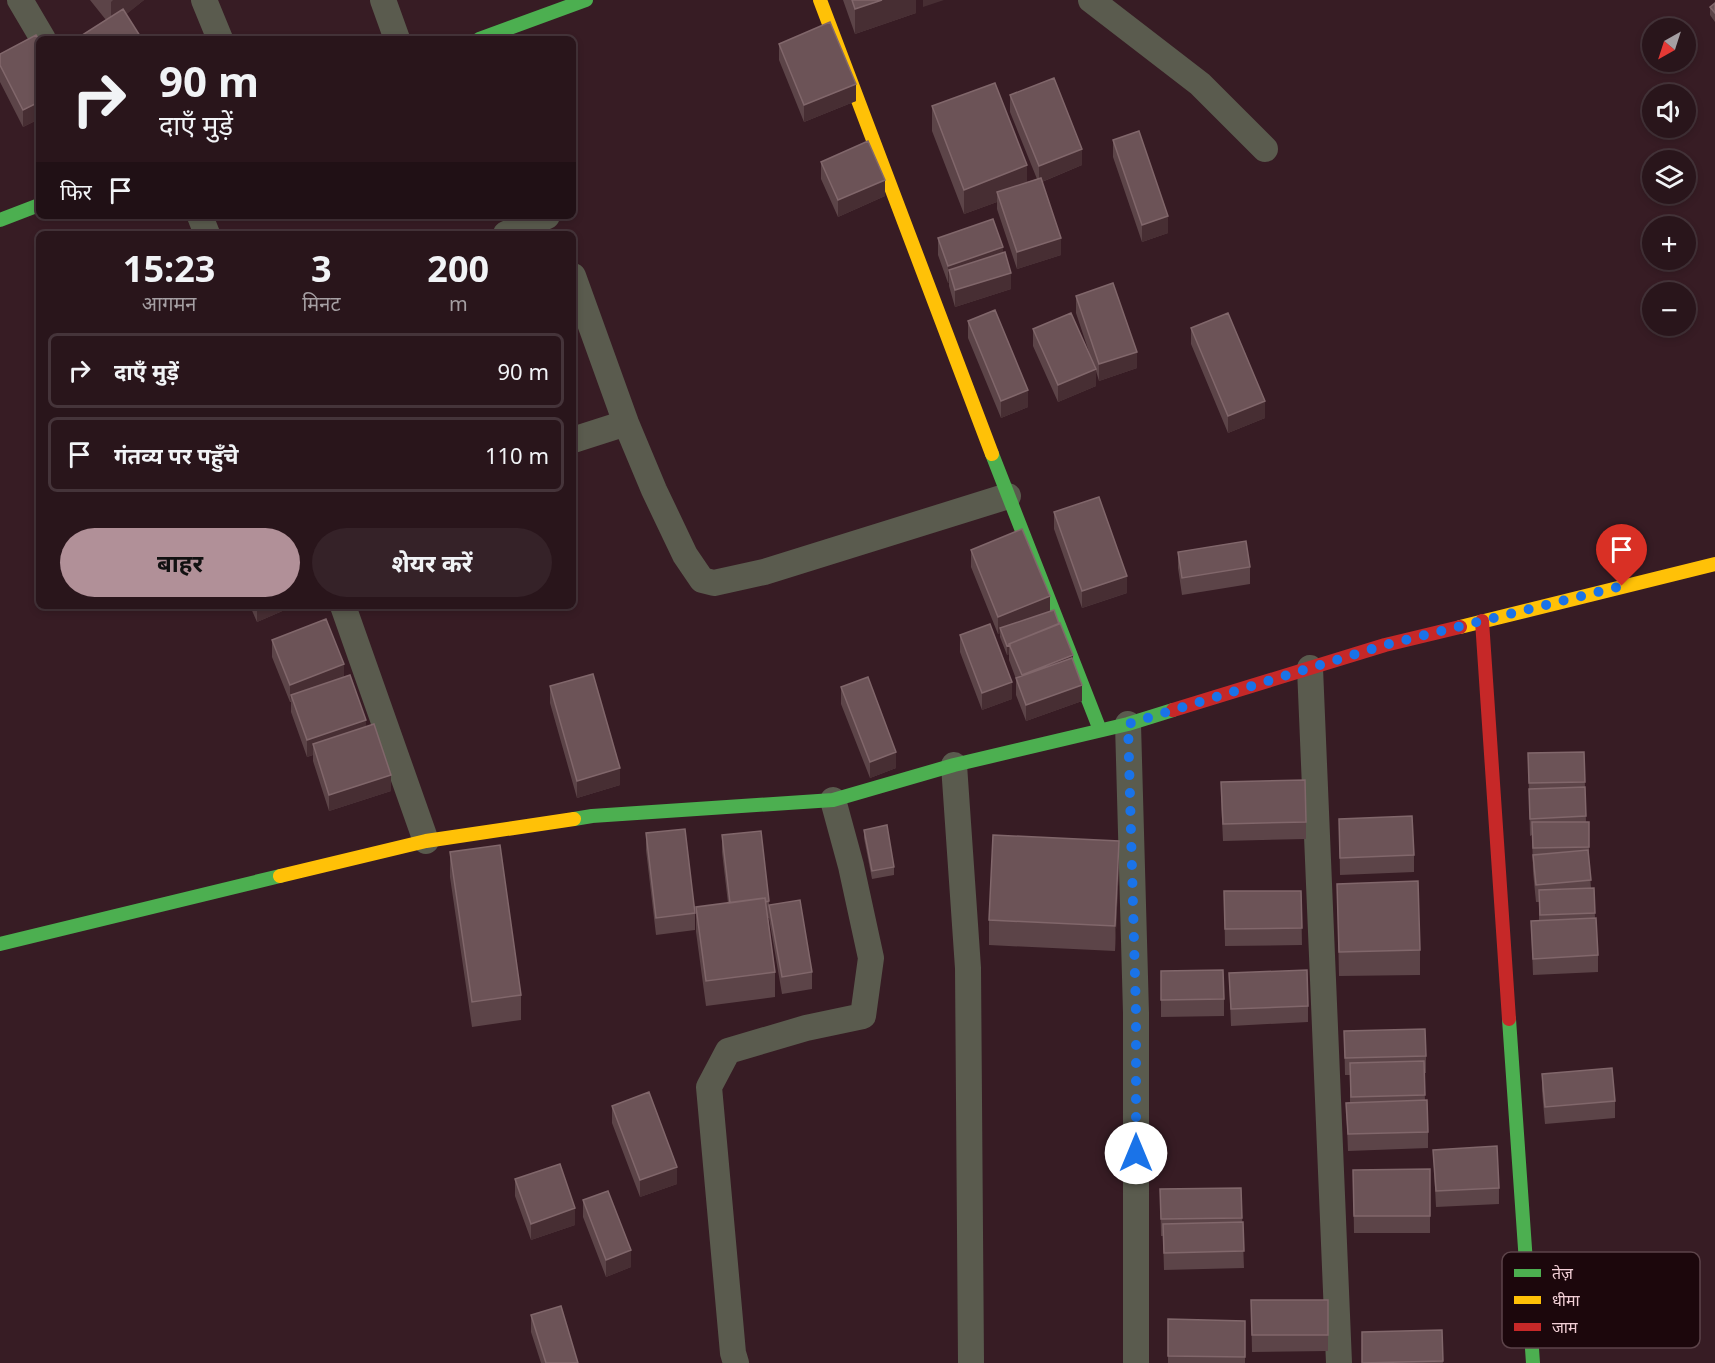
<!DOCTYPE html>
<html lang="hi">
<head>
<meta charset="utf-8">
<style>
	:root { --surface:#29151b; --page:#352228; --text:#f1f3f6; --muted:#a59fa3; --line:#45343a; --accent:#b19098 }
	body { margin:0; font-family:"Noto Sans","Noto Sans Devanagari",sans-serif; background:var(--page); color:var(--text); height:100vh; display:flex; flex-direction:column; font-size:22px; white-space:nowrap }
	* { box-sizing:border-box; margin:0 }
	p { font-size:20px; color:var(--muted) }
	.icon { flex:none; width:33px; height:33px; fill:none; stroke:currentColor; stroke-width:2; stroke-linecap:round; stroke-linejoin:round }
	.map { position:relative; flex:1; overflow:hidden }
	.side { position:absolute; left:36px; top:231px; width:540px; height:378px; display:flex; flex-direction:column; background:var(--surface); border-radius:9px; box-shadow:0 3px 9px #0003,0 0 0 2px var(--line) }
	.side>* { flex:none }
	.banner { position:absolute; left:36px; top:36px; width:540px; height:183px; border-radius:9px; box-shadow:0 3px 9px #0003,0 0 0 2px var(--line); background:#29151b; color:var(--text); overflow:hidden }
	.needle { width:39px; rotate:219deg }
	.controls { position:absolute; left:1642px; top:18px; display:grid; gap:12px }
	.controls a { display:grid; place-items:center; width:54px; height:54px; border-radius:50%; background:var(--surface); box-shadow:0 3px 9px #0003,0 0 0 2px var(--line); font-size:30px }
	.pin { position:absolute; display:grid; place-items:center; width:51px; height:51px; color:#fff; margin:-62px -26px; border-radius:50% 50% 50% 0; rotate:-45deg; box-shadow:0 0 6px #0007 }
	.pin .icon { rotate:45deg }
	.me { position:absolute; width:66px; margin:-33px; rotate:0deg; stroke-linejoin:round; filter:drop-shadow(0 0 4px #0008) }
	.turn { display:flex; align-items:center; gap:21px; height:126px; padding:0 24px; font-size:27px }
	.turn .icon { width:78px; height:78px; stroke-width:2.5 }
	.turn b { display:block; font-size:42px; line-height:51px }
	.then { display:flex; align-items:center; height:57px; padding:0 24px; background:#0003; gap:12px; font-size:22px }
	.eta { display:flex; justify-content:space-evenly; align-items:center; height:102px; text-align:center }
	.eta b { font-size:36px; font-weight:700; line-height:42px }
	.primary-button { display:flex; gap:12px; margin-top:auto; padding:12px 24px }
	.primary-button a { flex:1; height:69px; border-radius:36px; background:var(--accent); color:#111; font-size:24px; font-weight:700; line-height:69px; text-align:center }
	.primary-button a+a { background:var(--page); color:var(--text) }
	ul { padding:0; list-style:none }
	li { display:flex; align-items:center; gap:18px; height:75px; margin:0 12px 9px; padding:0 12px; border:3px solid var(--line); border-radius:9px }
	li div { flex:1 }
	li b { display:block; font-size:22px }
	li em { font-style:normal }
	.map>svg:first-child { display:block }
</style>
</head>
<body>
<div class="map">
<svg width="1715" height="1363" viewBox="0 0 1715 1363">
	<rect width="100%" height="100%" fill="#371c24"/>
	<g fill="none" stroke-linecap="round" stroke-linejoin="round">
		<!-- street -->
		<path stroke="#5a5b4e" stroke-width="26" d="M 20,0 L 43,39
			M 204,0 L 220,39
			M 383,0 L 397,39
			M 1091,0 L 1200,84 L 1265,149
			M 200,216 L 207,234
			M 506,234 L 547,216
			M 573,276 L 626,423 L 654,490 L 685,555 L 702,580 L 714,583 L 764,572 L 1008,496
			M 573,440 L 626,423
			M 343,606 L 426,841
			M 1310,668 L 1339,1363
			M 1128,724 L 1136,1013 L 1136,1363
			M 954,765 L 968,968 L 971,1363
			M 736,1363 L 733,1353 L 709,1087 L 728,1051 L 806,1028 L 863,1016 L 871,958 L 851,866 L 833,800"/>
		<!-- fast -->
		<path stroke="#4caf50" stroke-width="14" d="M 479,39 L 586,0
			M 0,220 L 39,205
			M 992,454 L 1100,730
			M 574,819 L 592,816 L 833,800 L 954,765 L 1128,724 L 1173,710
			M 0,944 L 280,876
			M 1509,1019 L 1533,1363"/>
		<!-- slow -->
		<path stroke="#ffc107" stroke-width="14" d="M 820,0 L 992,454
			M 1460,627 L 1715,564
			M 280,876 L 426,841 L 574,819"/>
		<!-- jam -->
		<path stroke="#c62828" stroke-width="14" d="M 1482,621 L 1509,1019
			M 1173,710 L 1385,645 L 1460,627"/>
	</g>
	<!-- wall -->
	<path fill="#5c4448" d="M 90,0 L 144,0 L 126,14 L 106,20 Z
		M 843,0 L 916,0 L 916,13 L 855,34 Z
		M 1715,3 L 1715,22 L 1710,15 L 1710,7 Z
		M 39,40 L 39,119 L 23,127 L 0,82 L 0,54 Z
		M 779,44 L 856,101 L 804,122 L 779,60 Z
		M 1010,95 L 1082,165 L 1042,182 L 1061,255 L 1017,269 L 997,209 L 997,202 L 964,214 L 932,131 L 932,106 L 1027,182 L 1037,179 L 1010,112 Z
		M 1113,140 L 1168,233 L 1142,242 L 1113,157 Z
		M 821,162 L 885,196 L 838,217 L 821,179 Z
		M 938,238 L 1003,253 L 1011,289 L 955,307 L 949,286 L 949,283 L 948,283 L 938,255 Z
		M 1076,296 L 1137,368 L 1099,381 L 1096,371 L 1096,386 L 1058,402 L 1033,346 L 1033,329 L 1092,361 L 1076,313 Z
		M 968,321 L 1028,407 L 1001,418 L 968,338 Z
		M 1191,328 L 1265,418 L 1228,433 L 1191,344 Z
		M 1054,512 L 1127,593 L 1082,608 L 1054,529 Z
		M 971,550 L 1050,611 L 1059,624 L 1073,660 L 1082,701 L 1026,721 L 1016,695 L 1016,679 L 1009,660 L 1009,654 L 1007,655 L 1000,637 L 1000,633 L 998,634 L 971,567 Z
		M 1178,552 L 1250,567 L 1250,584 L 1182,595 L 1178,568 Z
		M 250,606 L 294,606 L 257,622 Z
		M 960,635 L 1012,699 L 982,710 L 960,652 Z
		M 272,640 L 344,677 L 366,727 L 391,791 L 329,811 L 313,761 L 313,755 L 307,757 L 291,712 L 291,702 L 290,702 L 272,657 Z
		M 550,686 L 620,785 L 577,798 L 550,703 Z
		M 841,687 L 896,768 L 870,778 L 841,704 Z
		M 1584,752 L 1586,822 L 1589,822 L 1589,863 L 1591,888 L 1594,888 L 1595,918 L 1598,955 L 1598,972 L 1533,975 L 1531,921 L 1539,921 L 1539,902 L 1536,902 L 1533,872 L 1532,835 L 1530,836 L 1528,753 Z
		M 1221,799 L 1306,822 L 1306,839 L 1223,841 Z
		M 1339,819 L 1414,855 L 1414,872 L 1340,875 Z
		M 864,830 L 894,867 L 894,875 L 872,879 L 864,838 Z
		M 646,833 L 695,913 L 695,930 L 656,935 L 646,850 Z
		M 722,835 L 769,901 L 769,905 L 812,972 L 812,989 L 782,994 L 769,918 L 768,918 L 775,972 L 775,997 L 706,1006 L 696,932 L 696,907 L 728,903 L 722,852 Z
		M 450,852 L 521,995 L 521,1020 L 472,1027 L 450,877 Z
		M 1119,866 L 1115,951 L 989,945 L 989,920 Z
		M 1337,884 L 1420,950 L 1420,975 L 1339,976 Z
		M 1224,891 L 1301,891 L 1302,945 L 1225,946 Z
		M 1161,971 L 1224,999 L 1224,1016 L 1161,1017 Z
		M 1229,973 L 1308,1006 L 1308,1022 L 1231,1026 Z
		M 1344,1031 L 1426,1056 L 1426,1073 L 1424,1073 L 1425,1100 L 1428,1132 L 1428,1148 L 1348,1151 L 1346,1103 L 1350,1103 L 1350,1075 L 1345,1075 Z
		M 1542,1074 L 1615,1101 L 1615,1118 L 1545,1124 L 1542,1091 Z
		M 612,1106 L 677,1184 L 640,1197 L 612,1123 Z
		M 1433,1150 L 1499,1188 L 1499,1204 L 1436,1207 Z
		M 1430,1169 L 1430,1233 L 1354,1233 L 1353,1170 Z
		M 515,1179 L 575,1225 L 531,1240 L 515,1196 Z
		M 1241,1188 L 1244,1268 L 1164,1270 L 1163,1236 L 1161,1236 L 1160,1189 Z
		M 583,1200 L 631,1267 L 606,1277 L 583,1217 Z
		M 1251,1300 L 1328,1300 L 1328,1351 L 1252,1352 Z
		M 531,1315 L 578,1363 L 541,1363 L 531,1332 Z
		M 1168,1319 L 1245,1321 L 1245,1363 L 1168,1363 Z
		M 1442,1330 L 1443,1363 L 1362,1363 Z"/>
	<!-- shaded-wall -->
	<path fill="#472e33" d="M 113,0 L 144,0 L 111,27 L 111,2 Z
		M 882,0 L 916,0 L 916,13 L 855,34 L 855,9 Z
		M 923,0 L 944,0 L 923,7 Z
		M 856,84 L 856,101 L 804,122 L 804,105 Z
		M 39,102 L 39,119 L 23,127 L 23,110 Z
		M 1082,149 L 1082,165 L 1039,183 L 1039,166 Z
		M 1027,165 L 1027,190 L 997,192 L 997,202 L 964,214 L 964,190 Z
		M 885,180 L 885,196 L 838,217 L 838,200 Z
		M 1168,216 L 1168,233 L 1142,242 L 1142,225 Z
		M 1061,238 L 1061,255 L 1017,269 L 1017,252 Z
		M 1003,247 L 1003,264 L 949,270 L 949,283 L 948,283 L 948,266 Z
		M 1011,273 L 1011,289 L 955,307 L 955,290 Z
		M 1137,352 L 1137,368 L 1099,381 L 1099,364 Z
		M 1096,369 L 1096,386 L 1058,402 L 1058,385 Z
		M 1028,390 L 1028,407 L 1001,418 L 1001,401 Z
		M 1265,401 L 1265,418 L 1228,433 L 1228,416 Z
		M 1127,576 L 1127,593 L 1082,608 L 1082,591 Z
		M 1050,596 L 1050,613 L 1000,628 L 1000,633 L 998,634 L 998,617 Z
		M 257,606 L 294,606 L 257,622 Z
		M 1007,646 L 1009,646 L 1009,654 L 1007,655 Z
		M 1073,655 L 1073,671 L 1022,692 L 1022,675 Z
		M 344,664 L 344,681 L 291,695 L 290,702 L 290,685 Z
		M 1012,682 L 1012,699 L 982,710 L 982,693 Z
		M 1082,685 L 1082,701 L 1026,721 L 1026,705 Z
		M 366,720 L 366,737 L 313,744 L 313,755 L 307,757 L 307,740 Z
		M 896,752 L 896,768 L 870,778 L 870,762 Z
		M 620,768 L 620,785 L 577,798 L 577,781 Z
		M 391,775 L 391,791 L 329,811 L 329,795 Z
		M 1119,841 L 1119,866 L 1115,951 L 1115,926 Z
		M 677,1167 L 677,1184 L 640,1197 L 640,1180 Z
		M 575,1208 L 575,1225 L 531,1240 L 531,1224 Z
		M 631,1250 L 631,1267 L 606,1277 L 606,1260 Z"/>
	<!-- building -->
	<path fill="#6c5357" stroke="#81676b" stroke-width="1.5" d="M 852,0 L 882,0 L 855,9 Z
		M 1715,3 L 1715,13 L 1710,7 Z
		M 123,9 L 142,39 L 76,39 Z
		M 830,22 L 856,84 L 804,105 L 779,44 Z
		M 36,35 L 39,40 L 39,102 L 23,110 L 0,65 L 0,54 Z
		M 1054,78 L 1082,149 L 1039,166 L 1010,95 Z
		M 995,83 L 1027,165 L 964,190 L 932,106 Z
		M 1139,131 L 1168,216 L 1142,225 L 1113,140 Z
		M 868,141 L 885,180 L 838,200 L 821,162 Z
		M 1041,178 L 1061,238 L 1017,252 L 997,192 Z
		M 993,219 L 1003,247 L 948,266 L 938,238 Z
		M 1005,252 L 1011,273 L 955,290 L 949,270 Z
		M 1113,283 L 1137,352 L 1099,364 L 1076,296 Z
		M 995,310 L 1028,390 L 1001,401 L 968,321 Z
		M 1071,313 L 1096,369 L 1058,385 L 1033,329 Z
		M 1228,313 L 1265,401 L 1228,416 L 1191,328 Z
		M 1099,497 L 1127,576 L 1082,591 L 1054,512 Z
		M 1022,529 L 1050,596 L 998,617 L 971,550 Z
		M 1246,541 L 1250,567 L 1182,578 L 1178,552 Z
		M 1054,610 L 1059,624 L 1009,644 L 1010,645 L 1007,646 L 1000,628 Z
		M 326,619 L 344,664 L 290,685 L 272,640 Z
		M 1060,623 L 1073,655 L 1022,675 L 1009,644 Z
		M 990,624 L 1012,682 L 982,693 L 960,635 Z
		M 1072,658 L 1082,685 L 1026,705 L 1016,678 Z
		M 593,674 L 620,768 L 577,781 L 550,686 Z
		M 350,675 L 366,720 L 307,740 L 291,695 Z
		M 868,677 L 896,752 L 870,762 L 841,687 Z
		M 374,724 L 391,775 L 329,795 L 313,744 Z
		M 1584,752 L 1585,782 L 1529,783 L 1528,753 Z
		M 1305,780 L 1306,822 L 1223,824 L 1221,782 Z
		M 1585,787 L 1586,816 L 1530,819 L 1529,789 Z
		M 1412,816 L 1414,855 L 1340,858 L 1339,819 Z
		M 1532,822 L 1589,822 L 1589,847 L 1533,848 Z
		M 887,825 L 894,867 L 872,871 L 864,830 Z
		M 685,829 L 695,913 L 656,918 L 646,833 Z
		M 761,831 L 769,901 L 766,902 L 765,898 L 730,903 L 722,835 Z
		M 993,835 L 1119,841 L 1115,926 L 989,920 Z
		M 500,845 L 521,995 L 472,1002 L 450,852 Z
		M 1588,850 L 1591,880 L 1536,885 L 1533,855 Z
		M 1418,881 L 1420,950 L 1339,952 L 1337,884 Z
		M 1594,888 L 1595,913 L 1540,915 L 1539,890 Z
		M 1224,891 L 1301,891 L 1302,928 L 1225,929 Z
		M 765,898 L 775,972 L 706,981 L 696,907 Z
		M 800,900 L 812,972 L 782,977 L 769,905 Z
		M 1596,918 L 1598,955 L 1533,959 L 1531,921 Z
		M 1223,970 L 1224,999 L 1161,1000 L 1161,971 Z
		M 1307,970 L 1308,1006 L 1231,1009 L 1229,973 Z
		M 1425,1029 L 1426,1056 L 1345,1058 L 1344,1031 Z
		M 1424,1061 L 1425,1095 L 1351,1097 L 1350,1063 Z
		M 1612,1068 L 1615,1101 L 1545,1107 L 1542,1074 Z
		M 649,1092 L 677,1167 L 640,1180 L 612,1106 Z
		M 1427,1100 L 1428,1132 L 1348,1134 L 1346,1103 Z
		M 1497,1146 L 1499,1188 L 1436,1191 L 1433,1150 Z
		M 560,1164 L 575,1208 L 531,1224 L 515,1179 Z
		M 1430,1169 L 1430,1216 L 1354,1216 L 1353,1170 Z
		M 1241,1188 L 1242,1218 L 1161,1219 L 1160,1189 Z
		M 608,1191 L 631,1250 L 606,1260 L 583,1200 Z
		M 1243,1222 L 1244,1251 L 1164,1253 L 1163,1224 Z
		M 1251,1300 L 1328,1300 L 1328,1335 L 1252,1335 Z
		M 561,1306 L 578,1363 L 546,1363 L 531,1315 Z
		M 1168,1319 L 1245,1321 L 1245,1357 L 1168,1356 Z
		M 1442,1330 L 1443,1361 L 1362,1363 L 1362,1332 Z"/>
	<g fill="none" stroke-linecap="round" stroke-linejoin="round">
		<!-- route -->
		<path stroke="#1a73e8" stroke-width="10" stroke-dasharray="0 18" d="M 1136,1153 L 1136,1013 L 1128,724 L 1385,645 L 1622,586"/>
	</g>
	<!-- legend -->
	<rect x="1502" y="1252" width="198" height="96" rx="9" fill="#1c070c" stroke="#5c4349" stroke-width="1.5"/>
	<rect x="1514" y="1269" width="27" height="8" fill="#4caf50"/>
	<rect x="1514" y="1296" width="27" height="8" fill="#ffc107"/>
	<rect x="1514" y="1323" width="27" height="8" fill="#c62828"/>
	<g font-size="16" fill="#f2cfd6">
		<text x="1552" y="1279">तेज़</text>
		<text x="1552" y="1306">धीमा</text>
		<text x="1552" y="1333">जाम</text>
	</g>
</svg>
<div class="controls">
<a><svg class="needle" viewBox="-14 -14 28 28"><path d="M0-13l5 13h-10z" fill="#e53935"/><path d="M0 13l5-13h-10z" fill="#a59fa3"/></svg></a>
<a><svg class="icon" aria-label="sound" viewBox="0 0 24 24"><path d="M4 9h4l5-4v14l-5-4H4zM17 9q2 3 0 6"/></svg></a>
<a><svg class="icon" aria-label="layers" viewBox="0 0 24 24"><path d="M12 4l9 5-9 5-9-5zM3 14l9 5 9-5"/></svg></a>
<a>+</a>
<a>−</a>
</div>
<div class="pin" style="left:1622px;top:586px;background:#d93025"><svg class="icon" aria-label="arrive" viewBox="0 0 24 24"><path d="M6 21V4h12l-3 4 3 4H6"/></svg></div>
<svg class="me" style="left:1136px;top:1153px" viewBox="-20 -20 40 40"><circle r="19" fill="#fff"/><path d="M0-13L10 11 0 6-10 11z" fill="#1a73e8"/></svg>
<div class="banner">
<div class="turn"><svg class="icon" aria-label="right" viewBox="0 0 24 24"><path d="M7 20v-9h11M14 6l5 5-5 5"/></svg><div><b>90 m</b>दाएँ मुड़ें</div></div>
<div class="then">फिर<svg class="icon" aria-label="arrive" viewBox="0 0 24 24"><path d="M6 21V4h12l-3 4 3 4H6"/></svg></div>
</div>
<section class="side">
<div class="eta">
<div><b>15:23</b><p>आगमन</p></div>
<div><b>3</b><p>मिनट</p></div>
<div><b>200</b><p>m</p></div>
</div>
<ul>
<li><svg class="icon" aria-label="right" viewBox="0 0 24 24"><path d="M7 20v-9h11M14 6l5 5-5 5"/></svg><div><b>दाएँ मुड़ें</b></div><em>90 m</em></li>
<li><svg class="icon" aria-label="arrive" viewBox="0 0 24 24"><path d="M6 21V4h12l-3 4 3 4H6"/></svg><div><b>गंतव्य पर पहुँचे</b></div><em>110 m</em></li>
</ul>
<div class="primary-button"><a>बाहर</a><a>शेयर करें</a></div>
</section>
</div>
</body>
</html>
